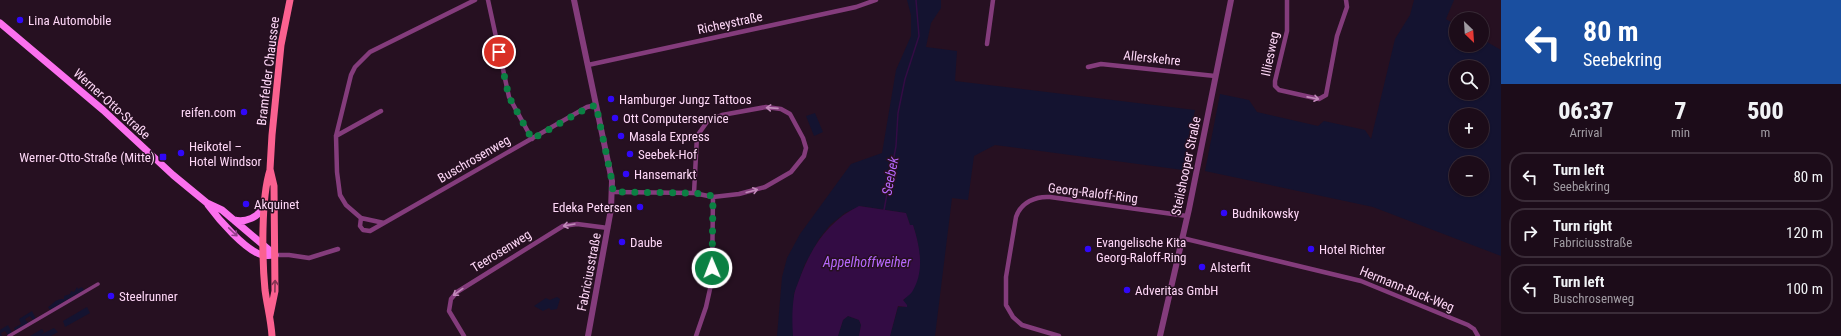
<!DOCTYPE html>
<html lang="en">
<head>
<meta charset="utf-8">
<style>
	:root { --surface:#1c0c19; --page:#291a26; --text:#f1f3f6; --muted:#a09ba2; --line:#3a2c38 }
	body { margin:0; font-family:"Roboto Condensed",sans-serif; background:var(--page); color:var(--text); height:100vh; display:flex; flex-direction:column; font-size:15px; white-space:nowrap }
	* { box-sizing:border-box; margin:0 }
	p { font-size:13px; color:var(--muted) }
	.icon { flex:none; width:22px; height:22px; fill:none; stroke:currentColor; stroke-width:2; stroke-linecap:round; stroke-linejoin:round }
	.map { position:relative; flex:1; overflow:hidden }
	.side { display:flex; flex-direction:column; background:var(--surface); width:340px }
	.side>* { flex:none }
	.top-card { background:#1a4fa0; color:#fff; overflow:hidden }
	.needle { width:26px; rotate:155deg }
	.fabs { position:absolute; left:1449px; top:12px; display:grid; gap:8px }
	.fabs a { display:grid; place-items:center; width:40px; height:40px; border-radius:50%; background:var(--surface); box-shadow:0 1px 3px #0004,0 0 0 1px var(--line); font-size:20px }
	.pin { position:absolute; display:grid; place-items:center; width:34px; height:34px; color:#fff; margin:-17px; border:2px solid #fff; border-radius:50%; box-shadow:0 1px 4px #0007 }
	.me { position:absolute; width:44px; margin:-22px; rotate:359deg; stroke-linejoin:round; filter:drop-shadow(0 0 3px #0008) }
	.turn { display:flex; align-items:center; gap:14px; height:84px; padding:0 16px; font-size:18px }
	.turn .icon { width:52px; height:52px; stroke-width:2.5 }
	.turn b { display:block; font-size:28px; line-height:34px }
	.eta { display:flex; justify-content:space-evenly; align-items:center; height:68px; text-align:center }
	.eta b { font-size:24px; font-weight:800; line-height:28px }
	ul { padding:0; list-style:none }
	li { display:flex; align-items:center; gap:12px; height:50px; margin:0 8px 6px; padding:0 8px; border:2px solid var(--line); border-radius:16px }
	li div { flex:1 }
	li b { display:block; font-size:15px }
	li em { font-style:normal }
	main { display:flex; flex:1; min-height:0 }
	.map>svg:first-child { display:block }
</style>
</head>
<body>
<main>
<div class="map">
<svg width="1501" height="336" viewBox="0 0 1501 336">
	<rect width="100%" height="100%" fill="#261021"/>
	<!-- green -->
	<path fill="#141330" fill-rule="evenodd" d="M 907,0 L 941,0 L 941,8 L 931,23 L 926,47 L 957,51 L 955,81 L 1195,110 L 1183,170 L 995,145 L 974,156 L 968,200 L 952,198 L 935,336 L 890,336 L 898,307 L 906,307 L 903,301 C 924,276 922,254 913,225 L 910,225 L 906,213 L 860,206 L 845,213 L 830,225 L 819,239 L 805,264 L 794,294 L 793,336 L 777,336 L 782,277 L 787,258 L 800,234 L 851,164 L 882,153 L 896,70 L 911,36 L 911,15 Z
		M 1414,0 L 1454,0 L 1446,19 L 1456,25 L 1456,45 L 1482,45 L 1482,39 L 1501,50 L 1501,256 L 1373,207 L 1205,171 L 1220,94 L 1249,100 L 1257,112 L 1318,126 L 1324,121 L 1365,130 L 1371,139 L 1395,39 L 1410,15 ZM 1456,67 L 1482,67 L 1482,93 L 1456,93 ZM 1456,115 L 1482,115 L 1482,141 L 1456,141 ZM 1456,163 L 1482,163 L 1482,189 L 1456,189 Z
		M 815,113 L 823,132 L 814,136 L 806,116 Z
		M 77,287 L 78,289 L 82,287 L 84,290 L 50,310 L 48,307 C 53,304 56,298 64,299 L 64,296 L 70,294 L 71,291 L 74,292 Z
		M 557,297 L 560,299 L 557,309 L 551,310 L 549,308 L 543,311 L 534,306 L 546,298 L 550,300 Z
		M 87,307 L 90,313 L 65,327 L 63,321 Z
		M 32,311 L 36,319 L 33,320 L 30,316 L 25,319 L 28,323 L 15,331 L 14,328 L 21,324 L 19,319 Z
		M 848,316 L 859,320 L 861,325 L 859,336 L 838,336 L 843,320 Z
		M 8,325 L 12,333 L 8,335 L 5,331 L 1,333 L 2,336 L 0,336 L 0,330 Z
		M 54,328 L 58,332 L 51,336 L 30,336 L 42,329 L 44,332 L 40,335 Z"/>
	<!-- water -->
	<path fill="#330c44" d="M 859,206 L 906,213 L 910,225 L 913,225 C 920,247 925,271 912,292 C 910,295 906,297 903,300 L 907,305 L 907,307 L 898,306 L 890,336 L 859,336 L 861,325 L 859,320 L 848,316 L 843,320 L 838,336 L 793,336 C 792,323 792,309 794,296 C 795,289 799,281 801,275 C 813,244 830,220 859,206 Z"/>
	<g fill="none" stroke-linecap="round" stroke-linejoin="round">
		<!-- stream -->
		<path stroke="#330c44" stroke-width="1.5" d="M 884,210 L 896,146 L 898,113 L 905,79 L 919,36 L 916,0"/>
		<!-- pedestrian -->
		<path stroke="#843c7c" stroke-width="3.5" d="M 9,336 L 98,284"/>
		<!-- minor -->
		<path stroke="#843c7c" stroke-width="4.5" d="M 475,0 L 370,52 L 355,67 L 351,75 L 336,136 L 337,172 L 340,195 L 346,205 L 361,218 L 360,226 L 363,230 L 370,231 L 587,107 L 596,105
			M 488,0 L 509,97 L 532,139
			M 1287,0 L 1287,31 L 1275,81 L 1275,86 L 1279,90 L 1319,99 L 1326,95 L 1337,36 L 1347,7 L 1346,0
			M 987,44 L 993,0
			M 588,65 L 856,7 L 876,0
			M 1088,67 L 1101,64 L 1215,76
			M 336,136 L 381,111
			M 613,192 L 694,193 L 713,197 L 739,194 L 765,187 L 791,172 L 804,156 L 806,148 L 803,138 L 790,114 L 781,109 L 766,107 L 722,115 L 707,122 L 697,136 L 694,193
			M 361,218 L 384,223
			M 1182,238 L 1361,281 L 1468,325 L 1474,329 L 1478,336
			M 275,255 L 289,255 L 309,258 L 338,249
			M 464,336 L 449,311 L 451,299 L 457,292 L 563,226 L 577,224 L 608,228
			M 696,336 L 706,307 L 712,280 L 713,197
			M 1059,336 L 1022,325 L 1013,317 L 1006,305 L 1006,277 L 1016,217 C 1021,202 1036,196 1050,197 L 1187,216"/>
		<!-- tertiary -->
		<path stroke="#843c7c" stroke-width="6" d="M 574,0 L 612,181 L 611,209 L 588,336
			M 1160,336 L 1189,209 L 1231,0"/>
		<!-- secondary -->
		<path stroke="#fb70ee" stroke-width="7" d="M 0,23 L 103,110 L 173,175 L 207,203 L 222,210 L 275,255
			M 208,205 C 219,220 245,250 262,255 C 266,256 271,255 275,255
			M 234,220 C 246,223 258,217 264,207"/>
		<!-- primary -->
		<path stroke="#fb6190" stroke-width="7" d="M 270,170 C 261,198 262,259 265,290 C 267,305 271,320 272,336
			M 270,315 L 275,291 L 274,186 L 270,169 L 272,135 L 281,45 L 290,0"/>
	</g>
	<!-- one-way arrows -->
	<defs><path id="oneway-shaft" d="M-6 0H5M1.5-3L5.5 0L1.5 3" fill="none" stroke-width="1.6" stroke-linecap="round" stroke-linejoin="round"/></defs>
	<g stroke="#c18aba">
		<use href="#oneway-shaft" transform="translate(1313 98) rotate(11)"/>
		<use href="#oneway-shaft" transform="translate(772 108) rotate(-176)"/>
		<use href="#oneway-shaft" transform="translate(752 191) rotate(-15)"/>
		<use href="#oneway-shaft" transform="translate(569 225) rotate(170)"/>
		<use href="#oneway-shaft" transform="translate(458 292) rotate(144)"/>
	</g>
	<use stroke="#904088" href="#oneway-shaft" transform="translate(233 232) rotate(44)"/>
	<use stroke="#863453" href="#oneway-shaft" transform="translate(275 286) rotate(-89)"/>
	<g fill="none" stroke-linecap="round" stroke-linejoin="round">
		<!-- route -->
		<path stroke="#0b8043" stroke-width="7" stroke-dasharray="0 12.6" d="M 499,52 L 509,97 L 532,139 L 587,108 L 596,105 L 612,181 L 613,192 L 694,193 L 713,196 L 712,268"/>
	</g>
	<!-- markers -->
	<g fill="#3108f8" stroke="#261021" stroke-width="1.5">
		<circle cx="20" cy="20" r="4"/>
		<circle cx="611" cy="99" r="4"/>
		<circle cx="244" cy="112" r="4"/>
		<circle cx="615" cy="118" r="4"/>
		<circle cx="621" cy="136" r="4"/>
		<circle cx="181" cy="153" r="4"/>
		<circle cx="630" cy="154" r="4"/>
		<rect x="159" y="153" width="8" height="8" rx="2"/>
		<circle cx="626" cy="174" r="4"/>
		<circle cx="246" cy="204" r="4"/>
		<circle cx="640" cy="207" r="4"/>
		<circle cx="1224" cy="213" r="4"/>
		<circle cx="622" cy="242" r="4"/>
		<circle cx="1088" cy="249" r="4"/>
		<circle cx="1311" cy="249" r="4"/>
		<circle cx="1202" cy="267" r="4"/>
		<circle cx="1127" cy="290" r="4"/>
		<circle cx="111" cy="296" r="4"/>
	</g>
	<g text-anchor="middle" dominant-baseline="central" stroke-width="3" stroke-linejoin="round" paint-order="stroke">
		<!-- poi labels -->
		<g font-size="13" fill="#fed7f7" stroke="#261021" text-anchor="start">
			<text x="28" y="20">Lina Automobile</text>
			<text x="619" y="99">Hamburger Jungz Tattoos</text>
			<text x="236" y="112" text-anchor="end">reifen.com</text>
			<text x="623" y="118">Ott Computerservice</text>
			<text x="629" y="136">Masala Express</text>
			<text x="189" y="146">Heikotel –<tspan x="189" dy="15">Hotel Windsor</tspan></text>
			<text x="638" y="154">Seebek-Hof</text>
			<text x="155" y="157" text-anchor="end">Werner-Otto-Straße (Mitte)</text>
			<text x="634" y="174">Hansemarkt</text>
			<text x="254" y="204">Akquinet</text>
			<text x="632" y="207" text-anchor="end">Edeka Petersen</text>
			<text x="1232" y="213">Budnikowsky</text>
			<text x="630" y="242">Daube</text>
			<text x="1096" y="242">Evangelische Kita<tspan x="1096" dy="15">Georg-Raloff-Ring</tspan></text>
			<text x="1319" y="249">Hotel Richter</text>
			<text x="1210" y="267">Alsterfit</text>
			<text x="1135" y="290">Adveritas GmbH</text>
			<text x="119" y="296">Steelrunner</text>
		</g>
		<!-- street labels -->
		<g font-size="13" fill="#fed7f7" stroke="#261021">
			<text transform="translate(730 23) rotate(-12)">Richeystraße</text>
			<text transform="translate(1270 54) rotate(-78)">Illiesweg</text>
			<text transform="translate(1152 58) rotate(6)">Allerskehre</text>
			<text transform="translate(268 71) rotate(-83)">Bramfelder Chaussee</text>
			<text transform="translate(112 104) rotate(42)">Werner-Otto-Straße</text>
			<text transform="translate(474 159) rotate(-30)">Buschrosenweg</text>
			<text transform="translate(1186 166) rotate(-78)">Steilshooper Straße</text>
			<text transform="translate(1093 193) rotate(7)">Georg-Raloff-Ring</text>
			<text transform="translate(501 251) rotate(-32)">Teerosenweg</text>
			<text transform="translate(589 272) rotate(-79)">Fabriciusstraße</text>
			<text transform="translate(1407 289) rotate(22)">Hermann-Buck-Weg</text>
		</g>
		<!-- water labels -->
		<g font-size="14" font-style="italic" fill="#b668fb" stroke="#261021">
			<text transform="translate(890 176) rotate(-79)">Seebek</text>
			<text x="867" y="262">Appelhoffweiher</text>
		</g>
	</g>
</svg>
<div class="fabs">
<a><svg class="needle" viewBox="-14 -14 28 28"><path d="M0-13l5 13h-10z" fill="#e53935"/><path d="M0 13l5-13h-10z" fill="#a09ba2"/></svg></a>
<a><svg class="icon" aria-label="search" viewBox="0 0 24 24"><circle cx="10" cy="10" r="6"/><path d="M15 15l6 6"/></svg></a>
<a>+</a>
<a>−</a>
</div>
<div class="pin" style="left:499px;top:52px;background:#d93025"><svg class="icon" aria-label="arrive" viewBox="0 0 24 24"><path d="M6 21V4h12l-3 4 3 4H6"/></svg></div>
<svg class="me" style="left:712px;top:268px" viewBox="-20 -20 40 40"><circle r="17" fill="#0b8043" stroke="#fff" stroke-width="3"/><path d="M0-11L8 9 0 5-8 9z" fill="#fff"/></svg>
</div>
<section class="side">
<div class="top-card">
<div class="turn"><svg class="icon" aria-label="left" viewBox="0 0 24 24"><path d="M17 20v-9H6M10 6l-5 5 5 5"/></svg><div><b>80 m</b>Seebekring</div></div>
</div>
<div class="eta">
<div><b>06:37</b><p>Arrival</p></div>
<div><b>7</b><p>min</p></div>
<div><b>500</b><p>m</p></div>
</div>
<ul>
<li><svg class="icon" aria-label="left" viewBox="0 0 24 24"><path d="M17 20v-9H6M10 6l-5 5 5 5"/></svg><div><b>Turn left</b><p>Seebekring</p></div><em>80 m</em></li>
<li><svg class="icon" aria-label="right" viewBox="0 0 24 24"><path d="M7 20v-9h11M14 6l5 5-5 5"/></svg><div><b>Turn right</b><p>Fabriciusstraße</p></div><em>120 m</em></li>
<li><svg class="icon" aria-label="left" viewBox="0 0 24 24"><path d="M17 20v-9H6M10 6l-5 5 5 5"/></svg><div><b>Turn left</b><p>Buschrosenweg</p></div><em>100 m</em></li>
</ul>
</section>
</main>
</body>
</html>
